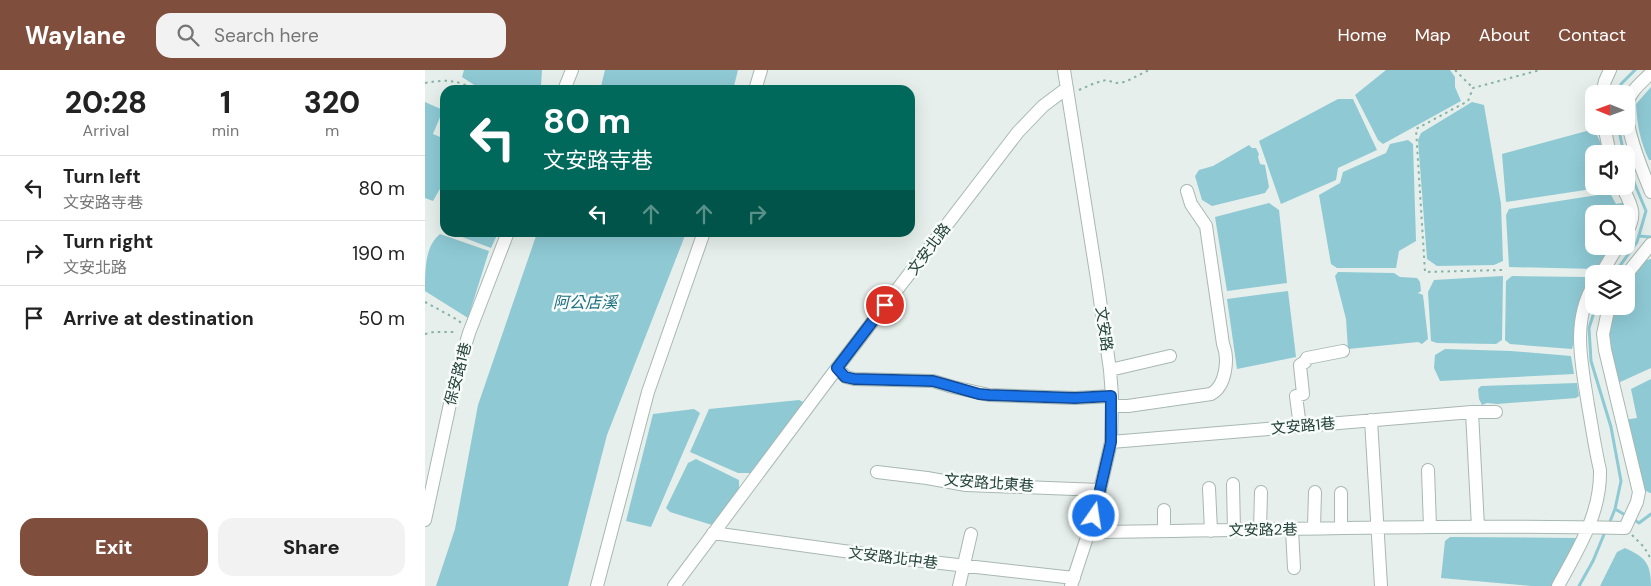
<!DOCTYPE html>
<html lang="en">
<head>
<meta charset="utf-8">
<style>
	:root { --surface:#fff; --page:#f2f2f2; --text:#222; --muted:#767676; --line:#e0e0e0; --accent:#804e3d }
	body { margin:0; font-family:"DM Sans","Noto Sans TC",sans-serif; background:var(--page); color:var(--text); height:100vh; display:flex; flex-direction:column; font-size:19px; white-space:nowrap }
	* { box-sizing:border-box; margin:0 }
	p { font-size:16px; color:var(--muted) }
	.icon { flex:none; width:28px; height:28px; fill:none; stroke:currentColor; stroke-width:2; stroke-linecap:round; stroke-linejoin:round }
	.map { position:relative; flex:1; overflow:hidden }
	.details { display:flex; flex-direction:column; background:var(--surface); width:425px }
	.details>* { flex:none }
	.top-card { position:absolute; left:15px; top:15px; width:475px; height:152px; border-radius:15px; box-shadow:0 5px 20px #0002; background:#00695c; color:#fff; overflow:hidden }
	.needle { width:32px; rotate:271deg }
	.controls { position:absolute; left:1160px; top:15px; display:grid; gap:10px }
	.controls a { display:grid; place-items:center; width:50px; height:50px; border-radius:10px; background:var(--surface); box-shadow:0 5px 20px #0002; font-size:25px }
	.pin { position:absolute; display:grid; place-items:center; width:42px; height:42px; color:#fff; margin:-21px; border:2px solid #fff; border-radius:50%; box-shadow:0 1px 5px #0007 }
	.me { position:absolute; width:55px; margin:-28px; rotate:13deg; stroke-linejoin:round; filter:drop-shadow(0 0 4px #0008) }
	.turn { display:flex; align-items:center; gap:18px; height:105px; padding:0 20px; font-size:22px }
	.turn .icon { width:65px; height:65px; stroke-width:2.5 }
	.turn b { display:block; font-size:35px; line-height:42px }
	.lanes { display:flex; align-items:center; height:48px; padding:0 20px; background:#0003; justify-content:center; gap:25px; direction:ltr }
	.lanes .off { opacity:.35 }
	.eta { display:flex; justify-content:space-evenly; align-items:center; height:85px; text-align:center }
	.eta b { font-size:30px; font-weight:800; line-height:35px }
	.action { display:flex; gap:10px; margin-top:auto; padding:10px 20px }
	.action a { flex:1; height:58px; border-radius:15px; background:var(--accent); color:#fff; font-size:20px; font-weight:800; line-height:58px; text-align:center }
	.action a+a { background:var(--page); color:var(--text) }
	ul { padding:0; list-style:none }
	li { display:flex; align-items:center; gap:15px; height:65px; padding:0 20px; border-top:1px solid var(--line) }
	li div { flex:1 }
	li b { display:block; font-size:19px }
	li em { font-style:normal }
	header { display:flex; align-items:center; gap:30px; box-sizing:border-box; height:70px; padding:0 25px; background:var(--accent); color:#fff }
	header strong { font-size:24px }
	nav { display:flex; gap:28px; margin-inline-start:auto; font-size:18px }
	.search { width:350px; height:45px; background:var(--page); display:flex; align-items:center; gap:12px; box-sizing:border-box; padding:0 18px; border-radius:15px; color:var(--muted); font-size:19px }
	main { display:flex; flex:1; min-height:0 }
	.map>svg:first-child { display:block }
</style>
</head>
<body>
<header>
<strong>Waylane</strong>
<div class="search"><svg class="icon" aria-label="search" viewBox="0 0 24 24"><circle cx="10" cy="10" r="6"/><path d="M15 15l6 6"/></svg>Search here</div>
<nav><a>Home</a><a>Map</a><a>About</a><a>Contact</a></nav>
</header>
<main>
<section class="details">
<div class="eta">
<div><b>20:28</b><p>Arrival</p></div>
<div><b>1</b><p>min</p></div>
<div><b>320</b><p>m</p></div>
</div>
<ul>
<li><svg class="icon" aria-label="left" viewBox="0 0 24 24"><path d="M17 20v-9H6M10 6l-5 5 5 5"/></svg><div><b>Turn left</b><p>文安路寺巷</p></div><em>80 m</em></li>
<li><svg class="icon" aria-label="right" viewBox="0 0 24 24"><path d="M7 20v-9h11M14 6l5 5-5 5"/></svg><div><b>Turn right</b><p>文安北路</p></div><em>190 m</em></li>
<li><svg class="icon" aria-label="arrive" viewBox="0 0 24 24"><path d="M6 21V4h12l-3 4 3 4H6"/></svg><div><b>Arrive at destination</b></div><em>50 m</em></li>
</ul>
<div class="action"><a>Exit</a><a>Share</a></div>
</section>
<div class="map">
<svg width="1226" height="516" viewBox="0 0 1226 516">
	<rect width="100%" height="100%" fill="#e6efeb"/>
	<!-- water -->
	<path fill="#8ec9d4" d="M 39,0 L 117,0 L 116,15 L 113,20 L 57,20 L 37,7 Z
		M 180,0 L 313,0 L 308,20 L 175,20 Z
		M 961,0 L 1025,0 L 1030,7 L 1030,17 L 1036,31 L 958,74 L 953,70 L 930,25 Z
		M 1226,17 L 1226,90 L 1224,90 C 1215,71 1212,54 1211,34 Z
		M 913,29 L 928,29 L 952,80 L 913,98 L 911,110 L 856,134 L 834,71 Z
		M 0,32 L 18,40 L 8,64 L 20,69 L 20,110 L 8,131 L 0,128 Z
		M 1047,32 L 1059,35 L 1076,134 L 1078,191 L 1069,195 L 1012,196 L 1002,189 L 993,70 L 996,63 Z
		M 1169,59 L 1181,84 L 1169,84 L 1169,99 L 1164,100 L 1167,119 L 1081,132 L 1077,84 Z
		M 983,70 L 988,74 L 991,171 L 974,181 L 971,198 L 912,198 L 906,194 L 894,125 L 915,113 L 918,102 L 961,83 L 965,74 Z
		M 824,75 L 827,78 L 831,78 L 834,84 L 833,87 L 835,94 L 840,95 L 844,117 L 840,123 L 787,136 L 777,130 L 770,106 L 774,100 L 788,96 Z
		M 1185,123 L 1191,134 L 1201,132 L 1201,144 L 1169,144 L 1169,176 L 1189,176 L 1177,196 L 1170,199 L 1084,197 L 1081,145 L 1084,139 Z
		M 844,133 L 854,140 L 862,213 L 802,221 L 790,147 Z
		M 27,163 L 73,163 L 66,178 Z
		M 112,163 L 261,163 L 182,365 L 143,516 L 11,516 L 30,459 L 53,335 Z
		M 15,164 L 64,181 L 43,248 L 0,221 C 0,200 0,176 15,164 Z
		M 1226,189 L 1226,298 L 1193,313 L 1186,306 L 1182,249 L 1188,236 L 1201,236 L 1201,208 L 1218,191 Z
		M 913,202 L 969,203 L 975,207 L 992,208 L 995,212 L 996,221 L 993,223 L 998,225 L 1003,269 L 997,274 L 993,272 L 923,279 L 921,249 L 910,206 Z
		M 1078,206 L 1077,270 L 1071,274 L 1012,273 L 1006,271 L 1003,222 L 1009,210 Z
		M 1087,206 L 1162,207 L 1167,211 L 1164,215 L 1147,279 L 1085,274 L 1080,270 L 1081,211 Z
		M 863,221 L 871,287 L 812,299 L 802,229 Z
		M 1020,279 L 1086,281 L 1146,286 L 1149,304 L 1015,311 L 1009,298 L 1010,285 Z
		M 1226,309 L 1226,423 L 1225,423 L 1217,419 L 1198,350 L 1212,348 L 1206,319 Z
		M 1152,313 L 1154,326 L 1151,328 L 1072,334 L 1062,333 L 1057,335 L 1054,329 L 1053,319 L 1056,316 Z
		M 374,330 L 381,333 L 326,403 L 313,403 L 265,382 L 284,339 Z
		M 269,339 L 275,343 L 226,457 L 201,451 L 228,344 Z
		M 271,389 L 314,410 L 314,422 L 287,455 L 245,442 L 241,438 L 263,393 Z
		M 1025,467 L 1152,468 L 1128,516 L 1107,516 L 1016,508 L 1020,471 Z
		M 1200,478 C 1220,487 1226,493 1226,516 L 1175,516 L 1192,482 Z"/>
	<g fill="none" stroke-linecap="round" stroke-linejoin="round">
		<!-- stream -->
		<path stroke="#8ec9d4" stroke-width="3" d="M 1195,24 L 1196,14 L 1210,0
			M 1193,56 L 1199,84
			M 1214,166 L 1226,167
			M 1189,204 L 1212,172 L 1221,141 L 1201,93
			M 1171,236 L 1164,258 L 1166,291 L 1186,357 L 1196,411 L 1190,439 L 1184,454
			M 1190,439 L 1202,446
			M 1208,449 L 1214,453 L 1226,444
			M 1154,516 L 1168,491 L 1180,462"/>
		<defs>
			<path id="minor" d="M 639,0 L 672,209 L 685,300 L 687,326 L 686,372 L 669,446 L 646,516
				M 1226,3 C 1217,12 1205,21 1202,34 C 1198,55 1218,102 1226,122
				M 139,20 L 147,0
				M 330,20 L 336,0
				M 1177,24 L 1180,11 L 1185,0
				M 1179,56 L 1185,84
				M 1197,116 C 1206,135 1213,144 1201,163
				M 1176,204 L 1193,176
				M 1201,205 L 1226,174
				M 412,298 L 421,307 L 429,309 L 508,311 L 528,317 L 564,325 L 650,328 L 687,326
				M 685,300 L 745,286
				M 687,336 L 703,336 L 786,324 C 801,316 804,289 798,274 L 781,156 L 766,134 L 762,121
				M 1047,342 L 1053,457
				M 946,350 L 956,516
				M 875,357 L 871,326 L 878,324 L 875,295 L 880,292 L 882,288 L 918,281
				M 686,372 L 1047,342 L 1071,342
				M 1003,400 L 1005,457
				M 452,402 L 502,408 L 541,415 L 675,420
				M 808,414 L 809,460
				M 784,418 L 786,461
				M 739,440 L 739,461
				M 0,450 L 31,306 L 44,263 L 83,162
				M 916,457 L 916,423
				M 889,458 L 890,422
				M 835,460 L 836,422
				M 867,460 L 869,498
				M 664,462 C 843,460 1021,454 1200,458 L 1212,432 L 1214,422 L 1180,280 L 1178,264 L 1184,236
				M 288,463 L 462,487 L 649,508
				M 172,516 L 223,322 L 279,162
				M 249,516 L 412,298 L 593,62 L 618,36 L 642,18
				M 534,516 L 546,464
				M 1133,516 C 1153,479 1176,444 1175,400 C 1170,379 1167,357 1163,335 C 1157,295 1146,252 1169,214"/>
		</defs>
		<!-- minor casing -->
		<use href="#minor" stroke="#a8b8b2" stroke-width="14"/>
		<!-- path -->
		<path stroke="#86b3a5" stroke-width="2" stroke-dasharray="2.5 4" stroke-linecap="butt" d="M 1030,0 L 1048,18
			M 0,13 C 22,9 32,10 52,20
			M 654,20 L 670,13 L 681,10 L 691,13 L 700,12 L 724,0
			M 1077,200 L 1000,202 L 991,59 L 1043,31 L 1048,18 L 1115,0
			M 0,232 L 33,250 L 36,253
			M 0,264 L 9,262 L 32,262
			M 1207,465 L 1219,477 L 1226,489"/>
		<!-- minor -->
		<use href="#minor" stroke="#fff" stroke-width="12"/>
	</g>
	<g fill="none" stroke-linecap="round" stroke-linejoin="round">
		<defs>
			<path id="route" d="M 460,235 L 412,298 L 420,307 L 429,309 L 508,311 L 554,324 L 564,325 L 650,328 L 686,326 L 686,372 L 669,446"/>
		</defs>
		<!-- route casing -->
		<use href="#route" stroke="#114b97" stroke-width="12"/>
		<!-- route -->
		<use href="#route" stroke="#1a73e8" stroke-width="9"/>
	</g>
	<g text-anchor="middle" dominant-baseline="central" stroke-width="5" stroke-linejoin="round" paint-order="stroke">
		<!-- street labels -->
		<g font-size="15" fill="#24423a" stroke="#f7fbf9">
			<text transform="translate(504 179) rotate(-53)">文安北路</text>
			<text transform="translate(679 259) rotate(82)">文安路</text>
			<text transform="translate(33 304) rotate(-75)">保安路1巷</text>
			<text transform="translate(878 356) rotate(-5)">文安路1巷</text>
			<text transform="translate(564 413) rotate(4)">文安路北東巷</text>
			<text transform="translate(838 460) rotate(-1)">文安路2巷</text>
			<text transform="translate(468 488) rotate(7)">文安路北中巷</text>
		</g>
		<!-- water labels -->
		<g font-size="16" font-style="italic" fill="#1c6f80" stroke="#f7fbf9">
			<text x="160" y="232">阿公店溪</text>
		</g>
	</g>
</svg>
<div class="controls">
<a><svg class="needle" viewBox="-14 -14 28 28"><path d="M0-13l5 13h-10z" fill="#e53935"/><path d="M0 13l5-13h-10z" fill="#767676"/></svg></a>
<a><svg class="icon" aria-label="sound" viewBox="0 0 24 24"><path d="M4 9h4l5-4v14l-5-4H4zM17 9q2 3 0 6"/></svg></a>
<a><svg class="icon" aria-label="search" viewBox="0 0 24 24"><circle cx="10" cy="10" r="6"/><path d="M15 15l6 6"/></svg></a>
<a><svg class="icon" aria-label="layers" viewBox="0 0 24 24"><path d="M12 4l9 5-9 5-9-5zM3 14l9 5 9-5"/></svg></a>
</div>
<div class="pin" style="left:460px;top:235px;background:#d93025"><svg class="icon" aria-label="arrive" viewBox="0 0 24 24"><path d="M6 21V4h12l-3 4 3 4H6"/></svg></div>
<svg class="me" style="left:669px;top:446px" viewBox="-20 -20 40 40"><circle r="17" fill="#1a73e8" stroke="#fff" stroke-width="3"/><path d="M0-11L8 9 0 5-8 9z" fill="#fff"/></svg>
<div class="top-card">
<div class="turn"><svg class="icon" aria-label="left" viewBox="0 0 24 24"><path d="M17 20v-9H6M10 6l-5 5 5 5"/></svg><div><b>80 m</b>文安路寺巷</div></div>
<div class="lanes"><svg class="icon" aria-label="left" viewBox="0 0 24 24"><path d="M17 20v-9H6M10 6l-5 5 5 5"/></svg><svg class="icon off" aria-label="ahead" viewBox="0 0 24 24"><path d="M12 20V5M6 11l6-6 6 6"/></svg><svg class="icon off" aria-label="ahead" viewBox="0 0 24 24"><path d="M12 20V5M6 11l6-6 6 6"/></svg><svg class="icon off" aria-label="right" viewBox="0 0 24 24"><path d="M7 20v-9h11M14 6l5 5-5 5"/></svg></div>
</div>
</div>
</main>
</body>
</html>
